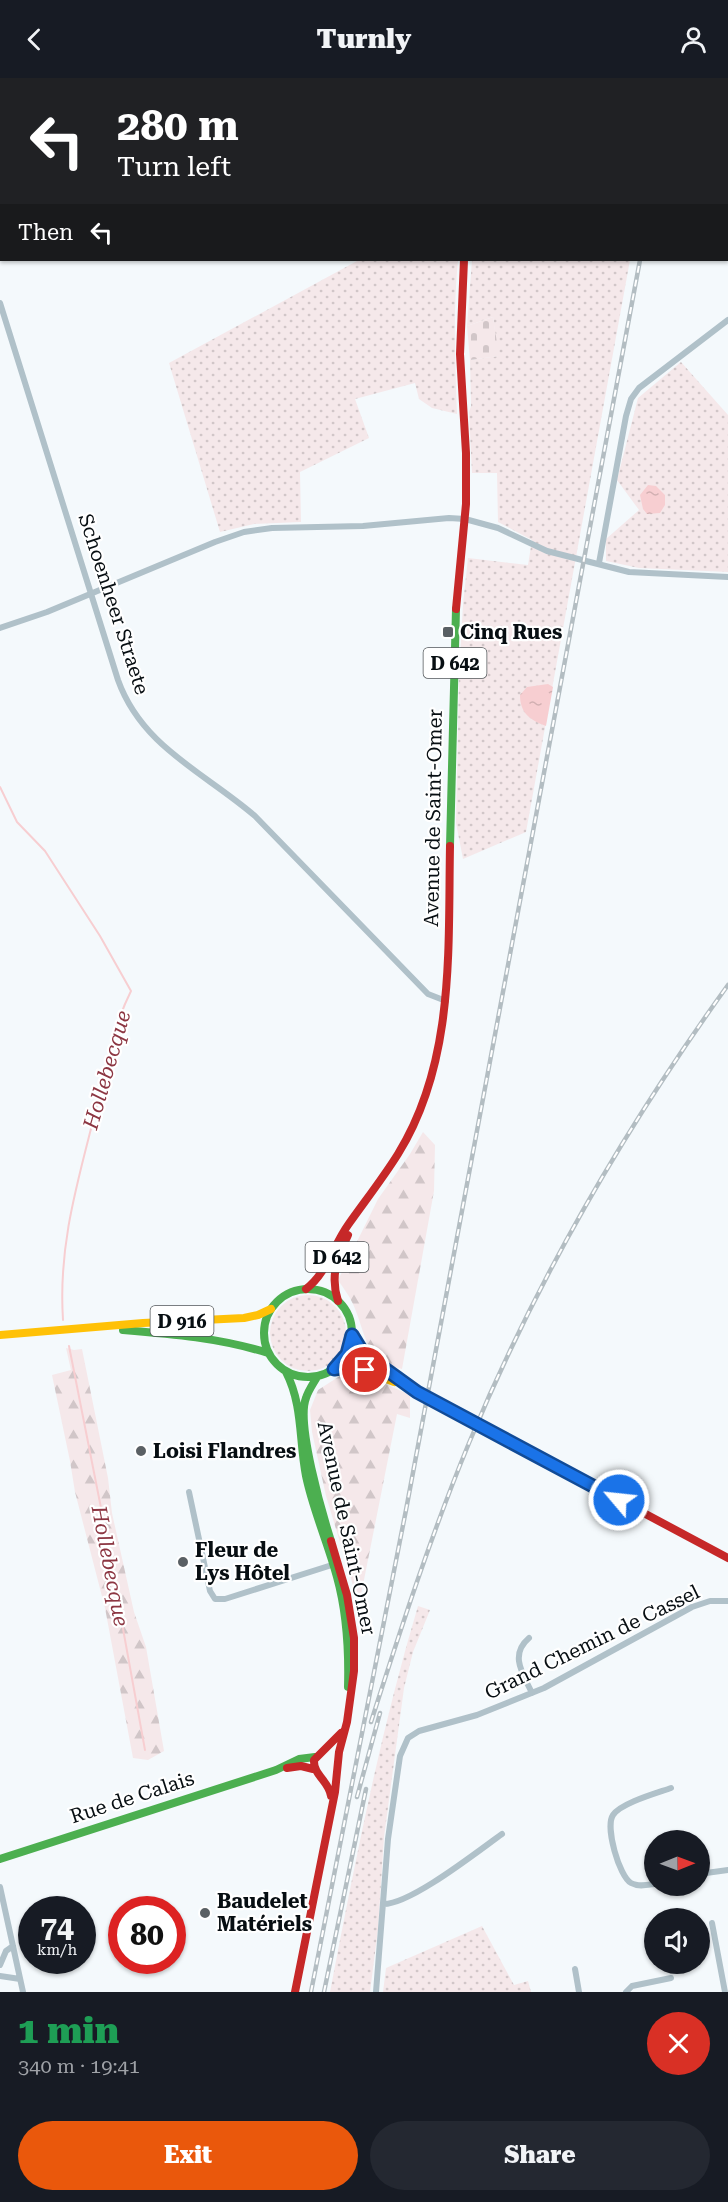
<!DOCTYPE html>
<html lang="en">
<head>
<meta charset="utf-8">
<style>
	:root { --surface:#171b24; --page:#242831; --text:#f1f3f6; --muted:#9ea1a6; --accent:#ea580c }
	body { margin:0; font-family:"Roboto Serif",serif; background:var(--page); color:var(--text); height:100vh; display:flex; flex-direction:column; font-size:22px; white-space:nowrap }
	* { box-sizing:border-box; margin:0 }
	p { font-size:20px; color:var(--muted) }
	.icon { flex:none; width:33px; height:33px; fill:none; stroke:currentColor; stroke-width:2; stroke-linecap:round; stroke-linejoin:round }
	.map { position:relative; height:1914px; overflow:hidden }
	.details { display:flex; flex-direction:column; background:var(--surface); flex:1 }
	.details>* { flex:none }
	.guide { position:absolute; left:0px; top:0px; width:729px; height:183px; box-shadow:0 2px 4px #0004; background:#202124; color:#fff; overflow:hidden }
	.needle { width:39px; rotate:89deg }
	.fabs { position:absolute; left:644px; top:1752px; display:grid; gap:12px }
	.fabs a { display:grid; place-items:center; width:66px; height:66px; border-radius:50%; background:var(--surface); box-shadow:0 2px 4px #0004; font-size:30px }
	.speed { position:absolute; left:18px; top:1818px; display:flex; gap:12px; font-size:30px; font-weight:700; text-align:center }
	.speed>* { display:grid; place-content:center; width:78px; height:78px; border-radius:50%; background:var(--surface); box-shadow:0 2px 4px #0004; line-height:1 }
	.speed small { font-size:15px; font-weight:400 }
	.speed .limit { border:9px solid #d22; background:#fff; color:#111 }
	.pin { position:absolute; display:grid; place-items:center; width:51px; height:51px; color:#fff; margin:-26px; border:3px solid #fff; border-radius:50%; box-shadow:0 2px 6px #0007 }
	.me { position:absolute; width:66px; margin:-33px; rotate:298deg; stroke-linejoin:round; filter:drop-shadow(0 0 4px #0008) }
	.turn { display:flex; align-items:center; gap:21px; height:126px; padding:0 18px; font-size:27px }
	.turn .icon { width:78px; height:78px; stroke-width:2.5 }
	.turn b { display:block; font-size:42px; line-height:51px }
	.then { display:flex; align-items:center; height:57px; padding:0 18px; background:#0003; gap:12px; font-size:22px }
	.round { display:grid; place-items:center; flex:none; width:63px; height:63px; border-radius:32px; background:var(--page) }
	.head { display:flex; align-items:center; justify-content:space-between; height:102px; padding:0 18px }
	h1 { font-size:36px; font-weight:800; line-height:45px; color:#1e9e55 }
	.button { display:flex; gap:12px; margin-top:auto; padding:12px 18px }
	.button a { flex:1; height:69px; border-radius:36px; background:var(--accent); color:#fff; font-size:24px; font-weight:800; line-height:69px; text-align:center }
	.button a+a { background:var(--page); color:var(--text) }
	header { display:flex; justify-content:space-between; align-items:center; height:78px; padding:0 18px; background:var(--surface); font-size:27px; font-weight:800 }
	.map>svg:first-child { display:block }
</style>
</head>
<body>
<header><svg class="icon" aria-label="back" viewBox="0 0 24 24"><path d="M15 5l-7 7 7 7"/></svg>Turnly<svg class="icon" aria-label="person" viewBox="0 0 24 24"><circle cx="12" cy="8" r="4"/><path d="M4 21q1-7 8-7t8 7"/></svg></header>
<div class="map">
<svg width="728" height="1914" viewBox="0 0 728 1914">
	<defs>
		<pattern id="grass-dots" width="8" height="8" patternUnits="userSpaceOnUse" patternTransform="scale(1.5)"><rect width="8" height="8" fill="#f5e8ea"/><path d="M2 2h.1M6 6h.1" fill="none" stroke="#d1c6c8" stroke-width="1.8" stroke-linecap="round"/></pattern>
		<pattern id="forest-firs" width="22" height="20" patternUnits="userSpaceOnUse" patternTransform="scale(1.5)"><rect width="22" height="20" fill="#f5e8ea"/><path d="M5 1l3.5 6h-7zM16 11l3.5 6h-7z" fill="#d1c6c8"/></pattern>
		<pattern id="cemetery-stones" width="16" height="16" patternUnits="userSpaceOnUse" patternTransform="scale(1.5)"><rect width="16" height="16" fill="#f5e8ea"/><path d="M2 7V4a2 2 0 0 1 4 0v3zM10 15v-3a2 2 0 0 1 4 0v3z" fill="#d1c6c8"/></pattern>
		<pattern id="water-ripples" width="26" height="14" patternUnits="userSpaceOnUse" patternTransform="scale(1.5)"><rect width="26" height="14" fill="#f7ced1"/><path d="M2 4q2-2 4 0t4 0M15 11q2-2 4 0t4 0" fill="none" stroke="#d2b0b2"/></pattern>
	</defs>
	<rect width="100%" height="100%" fill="#f4f9fc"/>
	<!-- grass -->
	<path fill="url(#grass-dots)" d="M 357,182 L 458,182 C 453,233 455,284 457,336 L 432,330 L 419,321 L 415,305 L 355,321 L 369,360 L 300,394 L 301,444 L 254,446 L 220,454 L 169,285 L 357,183 Z
		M 472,182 L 630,182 L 526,754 L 463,781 L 456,745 L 459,600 L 463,526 L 468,480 L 528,487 L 532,462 L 498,444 L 497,395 L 472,395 L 469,334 L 471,328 L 470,282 L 498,278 L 493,239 L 467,248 Z
		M 681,284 L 728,337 L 728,494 L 639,490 L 606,483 L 606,461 L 639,432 L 617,402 L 638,320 Z
		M270 1255a38 38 0 1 1 76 0a38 38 0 1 1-76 0Z
		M 418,1528 L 430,1532 L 413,1574 L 404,1610 L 384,1759 L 378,1851 L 370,1914 L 330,1914 C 355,1784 380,1655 418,1528 Z
		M 482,1848 L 514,1907 L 528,1903 L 531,1914 L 383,1914 L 386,1890 Z"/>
	<!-- forest -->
	<path fill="url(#forest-firs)" d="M 423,1054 L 435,1067 L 434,1113 L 402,1291 C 364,1283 366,1255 353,1226 C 349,1217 343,1210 338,1202 L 378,1121 L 410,1076 Z
		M 66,1270 L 74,1272 L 82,1271 L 108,1400 L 112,1435 L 134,1534 L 146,1569 L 164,1673 L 148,1682 L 133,1680 L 105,1530 L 75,1414 L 70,1383 L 52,1297 L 71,1292 Z
		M 346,1294 L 361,1295 L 410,1317 L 410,1340 L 397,1336 L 361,1517 L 355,1514 L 326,1418 L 312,1354 L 310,1332 L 318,1312 Z"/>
	<!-- cemetery -->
	<path fill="url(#cemetery-stones)" d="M 493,239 L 499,278 L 470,282 L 467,248 Z"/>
	<!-- water -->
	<path fill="url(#water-ripples)" d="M 648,407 L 656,408 L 665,417 L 665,427 L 660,435 L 647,436 L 643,431 L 640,417 Z
		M 548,606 L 553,609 L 546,648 C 530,642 520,635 520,617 L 527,609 Z"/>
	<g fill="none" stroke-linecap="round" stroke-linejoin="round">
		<!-- stream -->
		<path stroke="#f7ced1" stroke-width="2" d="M 0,709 L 17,744 L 45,773 L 100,858 L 131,913 C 112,951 106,990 96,1031 C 78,1103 58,1166 63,1242
			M 69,1268 L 102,1435 L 145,1672"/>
		<!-- street -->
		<path stroke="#b0c1c9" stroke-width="6" d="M 0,225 L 118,602 C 142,669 204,694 255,738 L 428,916 L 446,923
			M 599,485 L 626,338 L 631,321 L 639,310 L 728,242
			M 0,550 L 47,534 L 215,464 L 244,454 L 272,450 L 363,448 L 449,440 L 465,441 L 498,450 L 547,473 L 629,494 L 728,499
			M 189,1414 L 210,1513 L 215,1521 L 225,1521 L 335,1486
			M 529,1560 C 509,1577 523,1596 532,1615
			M 699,1796 L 728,1792
			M 654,1806 C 647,1807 638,1809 631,1805 C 619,1798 605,1749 613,1737 C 621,1725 657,1715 671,1710
			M 0,1809 L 23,1914
			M 383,1826 C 410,1827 478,1773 502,1756
			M 712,1845 L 725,1914
			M 0,1887 L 6,1873 L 13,1868
			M 575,1891 L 579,1914
			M 0,1898 L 20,1901
			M 376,1914 L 388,1761 L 400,1678 L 408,1660 L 419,1653 L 477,1637 L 544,1610 L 692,1529 L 710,1523 L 728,1523
			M 626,1914 L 632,1908 L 671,1900"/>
		<!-- fast -->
		<path stroke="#4caf50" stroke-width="8" d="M 450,768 L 456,531
			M264 1255a44 44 0 1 1 88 0a44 44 0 1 1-88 0Z
			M 123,1252 C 172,1256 220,1260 268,1275
			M 286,1294 C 303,1327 299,1362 306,1398 C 313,1432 328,1465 337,1499 C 347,1535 349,1572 348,1609
			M 317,1299 C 313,1306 308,1313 306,1320 C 296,1345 322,1435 331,1463
			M 0,1781 L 276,1692 L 299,1681 L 315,1679"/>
		<!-- slow -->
		<path stroke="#ffc107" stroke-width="8" d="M 472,0 L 472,2
			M 0,1257 L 143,1245 L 244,1240 L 258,1237 L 271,1231
			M 352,1257 L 362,1275 L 417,1314
			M 334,1291 L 358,1290 L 394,1304"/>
		<!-- jam -->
		<path stroke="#c62828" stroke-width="8" d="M 456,531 L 466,426 L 466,375 L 460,276 L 464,182
			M 306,1211 C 327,1195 333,1168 348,1147 C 365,1123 383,1100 398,1076 C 455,984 448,872 450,768
			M 338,1223 C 330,1198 337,1180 348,1157
			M 438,1325 L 468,1341
			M 492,1354 L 728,1480
			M 287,1690 L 301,1688 L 313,1691
			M 331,1718 C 329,1703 313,1697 314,1682 L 341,1655
			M 295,1914 L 335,1714 L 339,1674 L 347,1644 L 354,1593 L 354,1560 L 347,1517 L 331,1463"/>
		<defs>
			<path id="rail" d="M 679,2 L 679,0
				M 371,1644 C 401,1550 431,1457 469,1365 C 536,1203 625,1050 728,907
				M 357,1719 L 380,1635
				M 311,1914 L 406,1432 L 640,182
				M 324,1914 L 366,1711"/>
		</defs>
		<!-- rail casing -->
		<use href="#rail" stroke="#b3bdc2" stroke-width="4.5"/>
		<!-- rail -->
		<use href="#rail" stroke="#fff" stroke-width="2" stroke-dasharray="7" stroke-linecap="butt"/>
		<!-- fast-bridge -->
		<path stroke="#4caf50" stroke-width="10" d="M 417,1314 L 438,1325
			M 468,1341 L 492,1354"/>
	</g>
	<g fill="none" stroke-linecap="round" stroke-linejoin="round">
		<defs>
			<path id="route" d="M 365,1292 L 347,1289 L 334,1291 L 347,1276 L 352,1257 L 363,1275 L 417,1314 L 619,1422"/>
		</defs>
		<!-- route casing -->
		<use href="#route" stroke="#114b97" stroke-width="15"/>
		<!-- route -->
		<use href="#route" stroke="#1a73e8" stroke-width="10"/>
	</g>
	<!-- markers -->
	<g fill="#5a6064" stroke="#fff" stroke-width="2">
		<rect x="442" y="548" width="12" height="12" rx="3"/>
		<circle cx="141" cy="1373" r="6"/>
		<circle cx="183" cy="1484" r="6"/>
		<circle cx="205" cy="1835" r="6"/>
	</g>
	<g text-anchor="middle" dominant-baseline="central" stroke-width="4.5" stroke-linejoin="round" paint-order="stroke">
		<!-- shield labels -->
		<g fill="#fff" stroke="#515659" stroke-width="1.5">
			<rect x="423.5" y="570" width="63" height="30" rx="4.5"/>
			<rect x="305.5" y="1164" width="63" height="30" rx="4.5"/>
			<rect x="150.5" y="1228" width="63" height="30" rx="4.5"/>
		</g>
		<g font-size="18" font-weight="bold" fill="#070e12">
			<text x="455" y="585">D 642</text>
			<text x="337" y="1179">D 642</text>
			<text x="182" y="1243">D 916</text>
		</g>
		<!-- street labels -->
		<g font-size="20" fill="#070e12" stroke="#fff">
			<text transform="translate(114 526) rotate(72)">Schoenheer Straete</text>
			<text transform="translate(433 740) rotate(-89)">Avenue de Saint-Omer</text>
			<text transform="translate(347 1450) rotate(78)">Avenue de Saint-Omer</text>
			<text transform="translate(592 1564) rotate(-26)">Grand Chemin de Cassel</text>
			<text transform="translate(132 1719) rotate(-18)">Rue de Calais</text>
		</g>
		<!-- poi labels -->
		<g font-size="20" font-weight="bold" fill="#070e12" stroke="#fff" text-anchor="start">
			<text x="460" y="554">Cinq Rues</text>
			<text x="153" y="1373">Loisi Flandres</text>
			<text x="195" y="1472">Fleur de<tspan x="195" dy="23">Lys Hôtel</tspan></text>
			<text x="217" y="1823">Baudelet<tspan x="217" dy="23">Matériels</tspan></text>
		</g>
		<!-- water labels -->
		<g font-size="21" font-style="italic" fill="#8c3642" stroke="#fff">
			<text transform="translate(107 992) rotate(-74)">Hollebecque</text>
			<text transform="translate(110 1488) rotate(79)">Hollebecque</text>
		</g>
	</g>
</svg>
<div class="fabs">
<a><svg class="needle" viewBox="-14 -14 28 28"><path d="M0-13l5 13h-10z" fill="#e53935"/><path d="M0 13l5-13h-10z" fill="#9ea1a6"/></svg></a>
<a><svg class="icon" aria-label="sound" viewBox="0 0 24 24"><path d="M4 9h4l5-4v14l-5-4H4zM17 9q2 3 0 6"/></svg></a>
</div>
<div class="speed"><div>74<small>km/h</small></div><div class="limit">80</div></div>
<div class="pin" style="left:365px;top:1292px;background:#d93025"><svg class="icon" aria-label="arrive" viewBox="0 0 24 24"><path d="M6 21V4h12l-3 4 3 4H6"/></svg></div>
<svg class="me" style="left:619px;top:1422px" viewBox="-20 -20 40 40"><circle r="17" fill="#1a73e8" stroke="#fff" stroke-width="3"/><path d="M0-11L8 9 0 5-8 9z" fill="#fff"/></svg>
<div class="guide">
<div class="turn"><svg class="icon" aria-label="left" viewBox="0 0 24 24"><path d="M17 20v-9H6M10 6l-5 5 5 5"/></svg><div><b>280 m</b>Turn left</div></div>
<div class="then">Then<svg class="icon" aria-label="left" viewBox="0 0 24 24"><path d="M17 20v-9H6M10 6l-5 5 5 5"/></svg></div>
</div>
</div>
<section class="details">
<div class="head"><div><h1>1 min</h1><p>340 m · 19:41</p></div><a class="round" style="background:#d93025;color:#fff"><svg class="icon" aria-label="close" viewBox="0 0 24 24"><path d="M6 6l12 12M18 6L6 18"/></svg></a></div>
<div class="button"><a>Exit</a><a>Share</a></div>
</section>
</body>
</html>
